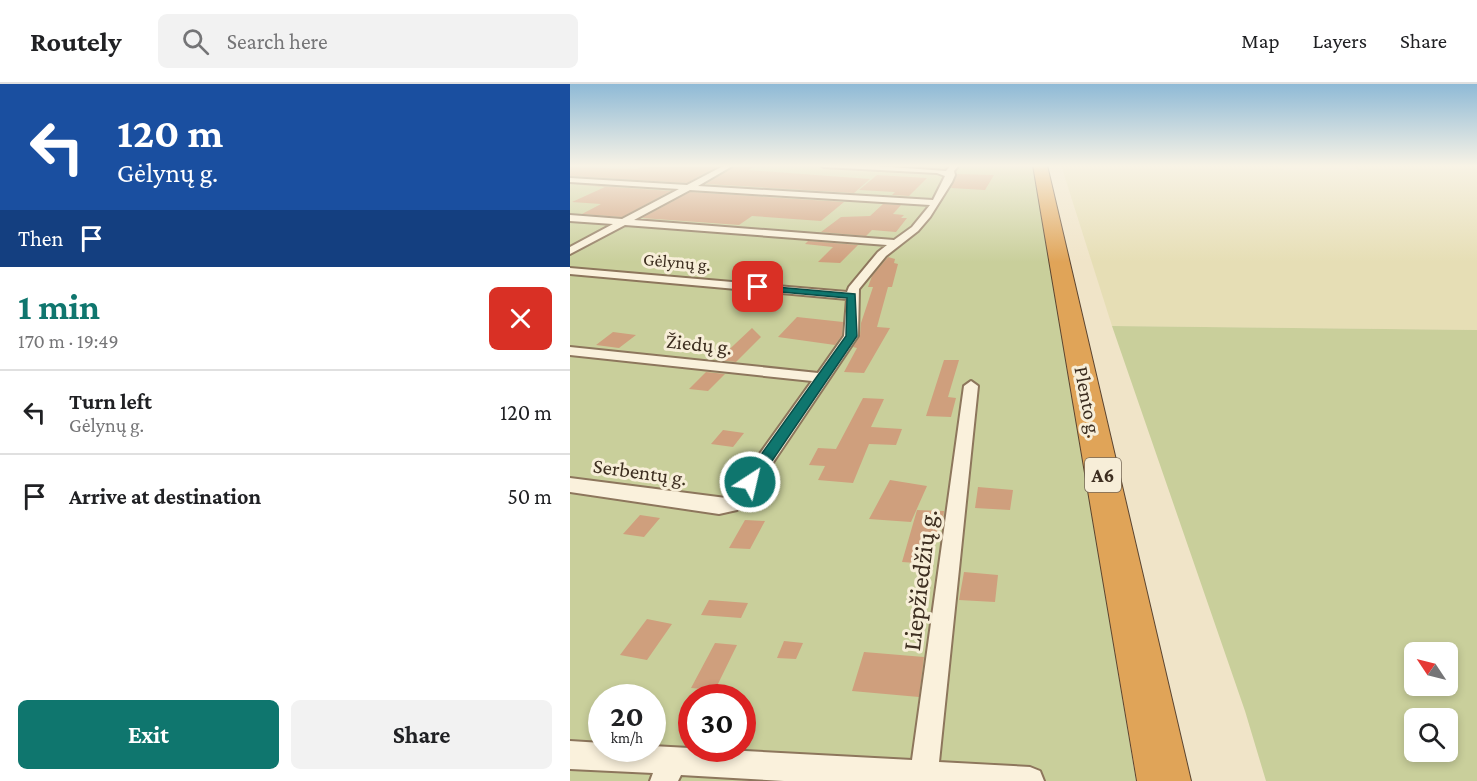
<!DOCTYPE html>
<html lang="en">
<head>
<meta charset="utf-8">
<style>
	:root { --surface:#fff; --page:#f2f2f2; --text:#202124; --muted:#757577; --line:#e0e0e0; --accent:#0f766e }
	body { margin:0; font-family:"Crimson Pro",serif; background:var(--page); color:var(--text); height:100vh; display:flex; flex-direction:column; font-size:22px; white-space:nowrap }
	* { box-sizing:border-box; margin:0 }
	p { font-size:20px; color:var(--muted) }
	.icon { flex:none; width:33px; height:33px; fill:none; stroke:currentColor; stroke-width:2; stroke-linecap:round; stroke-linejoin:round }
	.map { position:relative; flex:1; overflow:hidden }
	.side { display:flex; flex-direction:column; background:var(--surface); width:570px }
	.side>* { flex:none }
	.guide { background:#1a4fa0; color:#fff; overflow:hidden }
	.needle { width:39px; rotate:305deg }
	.buttons { position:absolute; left:834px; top:558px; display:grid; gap:12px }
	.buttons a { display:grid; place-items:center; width:54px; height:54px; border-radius:9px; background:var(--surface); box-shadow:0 3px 9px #0003; font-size:30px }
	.speed { position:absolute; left:18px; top:600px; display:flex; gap:12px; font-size:30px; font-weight:700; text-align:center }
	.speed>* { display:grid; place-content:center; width:78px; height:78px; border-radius:50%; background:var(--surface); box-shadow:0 3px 9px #0003; line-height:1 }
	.speed small { font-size:15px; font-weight:400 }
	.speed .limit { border:9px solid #d22; background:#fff; color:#111 }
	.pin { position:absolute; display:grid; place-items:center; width:51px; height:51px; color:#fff; margin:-26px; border-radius:12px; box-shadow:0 3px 9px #0006 }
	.me { position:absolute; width:66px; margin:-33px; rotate:35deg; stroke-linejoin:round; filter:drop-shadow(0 0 4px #0008) }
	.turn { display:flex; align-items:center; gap:21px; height:126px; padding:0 18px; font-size:27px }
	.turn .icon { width:78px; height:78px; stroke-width:2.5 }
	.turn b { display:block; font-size:42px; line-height:51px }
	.then { display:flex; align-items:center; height:57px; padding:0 18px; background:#0003; gap:12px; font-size:22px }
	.round { display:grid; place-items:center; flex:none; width:63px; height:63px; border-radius:9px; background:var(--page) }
	.headline { display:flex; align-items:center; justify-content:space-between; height:102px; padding:0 18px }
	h1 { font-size:36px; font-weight:700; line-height:45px; color:var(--accent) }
	.cta { display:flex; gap:12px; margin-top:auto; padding:12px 18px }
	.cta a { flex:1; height:69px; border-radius:9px; background:var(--accent); color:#fff; font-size:24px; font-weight:700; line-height:69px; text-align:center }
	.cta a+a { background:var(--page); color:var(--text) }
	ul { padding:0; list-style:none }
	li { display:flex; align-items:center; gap:18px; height:84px; padding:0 18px; border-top:2px solid var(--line) }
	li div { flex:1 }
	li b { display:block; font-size:22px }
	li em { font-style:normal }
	header { display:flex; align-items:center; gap:36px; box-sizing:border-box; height:84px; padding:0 30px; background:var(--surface); border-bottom:2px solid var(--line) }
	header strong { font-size:28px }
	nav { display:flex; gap:33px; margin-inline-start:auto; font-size:21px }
	.search { width:420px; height:54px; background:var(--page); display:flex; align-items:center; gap:15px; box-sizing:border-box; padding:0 21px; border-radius:9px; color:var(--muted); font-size:22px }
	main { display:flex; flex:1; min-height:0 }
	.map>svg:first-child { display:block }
</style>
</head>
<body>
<header>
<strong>Routely</strong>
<div class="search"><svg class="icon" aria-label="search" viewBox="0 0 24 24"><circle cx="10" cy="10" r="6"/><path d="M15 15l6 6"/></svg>Search here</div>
<nav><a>Map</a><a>Layers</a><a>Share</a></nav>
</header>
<main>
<section class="side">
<div class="guide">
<div class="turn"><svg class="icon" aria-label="left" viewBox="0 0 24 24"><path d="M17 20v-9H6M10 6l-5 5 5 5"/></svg><div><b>120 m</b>Gėlynų g.</div></div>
<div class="then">Then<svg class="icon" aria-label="arrive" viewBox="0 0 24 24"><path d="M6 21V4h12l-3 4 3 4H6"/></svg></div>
</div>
<div class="headline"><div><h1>1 min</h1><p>170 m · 19:49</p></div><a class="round" style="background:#d93025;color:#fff"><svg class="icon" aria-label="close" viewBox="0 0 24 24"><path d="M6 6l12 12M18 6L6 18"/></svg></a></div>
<ul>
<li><svg class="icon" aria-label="left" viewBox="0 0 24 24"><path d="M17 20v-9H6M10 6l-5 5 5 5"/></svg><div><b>Turn left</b><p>Gėlynų g.</p></div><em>120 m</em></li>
<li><svg class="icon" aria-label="arrive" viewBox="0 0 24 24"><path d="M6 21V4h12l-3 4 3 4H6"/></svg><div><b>Arrive at destination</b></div><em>50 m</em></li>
</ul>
<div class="cta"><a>Exit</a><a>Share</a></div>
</section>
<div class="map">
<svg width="907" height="697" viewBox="0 0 907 697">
	<rect width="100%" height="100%" fill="#f0e4c8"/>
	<!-- farmland -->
	<path fill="#e6deb5" d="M 491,81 L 708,81 L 714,86 L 788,86 L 780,81 L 907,81 L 907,246 L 542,242 Z"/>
	<!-- green -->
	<path fill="#c9cf9b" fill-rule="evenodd" d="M 0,81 L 464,81 L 566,697 L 0,697 ZM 32,614 L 82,614 L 82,664 L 32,664 ZM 122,614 L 172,614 L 172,664 L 122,664 Z
		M 542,242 L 907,246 L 907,697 L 696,697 L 675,627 ZM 878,568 L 878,602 L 844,602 L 844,568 ZM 844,634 L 878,634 L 878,668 L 844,668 Z"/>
	<!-- building -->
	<path fill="#cf9f7d" d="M 79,81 L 150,81 L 117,99 L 0,92 L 0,83 L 67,85 Z
		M 166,81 L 187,81 L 178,86 L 300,95 L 284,109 L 136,100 Z
		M 387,90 L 424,91 L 415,106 L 381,104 Z
		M 307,91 L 357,94 L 339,112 L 322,111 L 325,108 L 289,106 Z
		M 0,100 L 101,107 L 52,133 L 12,130 L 31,120 L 2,118 L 35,103 Z
		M 120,108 L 274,118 L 251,137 L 182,132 L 169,141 L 72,134 Z
		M 313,120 L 331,121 L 323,130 L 334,131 L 331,134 L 337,134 L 326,148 L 302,146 L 296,152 L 251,148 L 271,133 L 300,132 Z
		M 238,157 L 288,161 L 270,179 L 248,178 L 263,163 L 235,160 Z
		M 318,173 L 325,175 L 324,179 L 328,180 L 322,203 L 318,203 L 307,243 L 320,244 L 294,289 L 274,288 L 287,264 L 283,263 L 290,252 L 291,239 L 303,203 L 298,203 L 302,192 Z
		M 227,233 L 273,238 L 272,251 L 265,261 L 208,253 Z
		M 182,244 L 191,253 L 166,278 L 148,276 Z
		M 43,248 L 66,251 L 49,264 L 26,261 Z
		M 374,276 L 389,276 L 378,313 L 386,314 L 381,333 L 356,332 Z
		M 136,288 L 155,290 L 138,307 L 119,305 Z
		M 293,314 L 314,315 L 301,343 L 332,345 L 326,361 L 299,360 L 283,399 L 248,396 L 255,382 L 239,381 L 248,364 L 266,365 Z
		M 153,346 L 174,349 L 163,363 L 141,360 Z
		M 320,396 L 357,402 L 341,438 L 299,435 Z
		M 408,403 L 443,406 L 440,426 L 405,424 Z
		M 347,426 L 374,427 L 372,443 L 369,443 L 360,480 L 332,478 Z
		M 70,431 L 90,434 L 74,453 L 53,450 Z
		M 175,436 L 195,437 L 180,465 L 159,464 Z
		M 394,488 L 428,491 L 425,518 L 389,516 Z
		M 139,516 L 178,519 L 171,534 L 131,531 Z
		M 77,535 L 102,540 L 77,576 L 50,571 Z
		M 214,557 L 233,559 L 226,575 L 207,574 Z
		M 145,559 L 167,561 L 145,606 L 121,604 Z
		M 294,568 L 354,573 L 349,613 L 282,607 Z"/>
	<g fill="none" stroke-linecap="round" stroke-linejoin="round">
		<defs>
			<path id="street" d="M 155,81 L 164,81 L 128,102 L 363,116 L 375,92 L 367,89 L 254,83 L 250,81 L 294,81 L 376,87 L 381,81 L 389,81 L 384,87 L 385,91 L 382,98 L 360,133 L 348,147 L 316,172 L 289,205 L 288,252 L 175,420 L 167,426 L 149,430 L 0,408 L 0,394 L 156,414 L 161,410 L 242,297 L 0,271 L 0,263 L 248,289 L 274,252 L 277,215 L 0,190 L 0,184 L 277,208 L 279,203 L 308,168 L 317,161 L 55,141 L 0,170 L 0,163 L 43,140 L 0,137 L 0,131 L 52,135 L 109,105 L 0,98 L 0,94 L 117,101 ZM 120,106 L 360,121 L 342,143 L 324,156 L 64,136 Z
				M 401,297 L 408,302 L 369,678 L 460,683 L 470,687 L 474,697 L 214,697 L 111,691 L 108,697 L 80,697 L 83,689 L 0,685 L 0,657 L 32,659 L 32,664 L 82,664 L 82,662 L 342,676 L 394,302 Z"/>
			<path id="highway" d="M 463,81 L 477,81 L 621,697 L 567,697 Z"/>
		</defs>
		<!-- street casing -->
		<use href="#street" stroke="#8d765c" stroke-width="4"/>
		<!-- highway casing -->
		<use href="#highway" stroke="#5b4430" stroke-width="2"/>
		<!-- street -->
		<use href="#street" fill="#faf1dc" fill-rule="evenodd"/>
		<!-- highway -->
		<use href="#highway" fill="#e0a458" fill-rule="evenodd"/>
	</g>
	<!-- sky -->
	<linearGradient id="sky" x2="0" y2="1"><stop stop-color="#8fbad6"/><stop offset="0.46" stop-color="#f8f3e6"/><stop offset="1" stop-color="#f8f3e6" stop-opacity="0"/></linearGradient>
	<rect width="907" height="178" fill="url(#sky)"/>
	<!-- route -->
	<path fill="#0f766e" stroke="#0a4d48" stroke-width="1.5" d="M 185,201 L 285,210 L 287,252 L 185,402 L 175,402 L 172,398 L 175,393 L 276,252 L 277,214 L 188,206 L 183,203 Z"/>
	<g text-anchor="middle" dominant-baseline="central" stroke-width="6" stroke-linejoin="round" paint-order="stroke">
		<!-- far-street labels -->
		<g font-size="18" fill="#3d2e20" stroke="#f7eed8">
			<text transform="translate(107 178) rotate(5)">Gėlynų g.</text>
		</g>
		<!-- shield labels -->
		<rect fill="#f7eed8" stroke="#756857" stroke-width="1.5" x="515" y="374" width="36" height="34" rx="4.5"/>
		<g font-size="20" font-weight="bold" fill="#3d2e20">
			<text x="533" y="391">A6</text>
		</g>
		<!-- street labels -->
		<g font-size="21" fill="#3d2e20" stroke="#f7eed8">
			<text transform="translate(129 260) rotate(6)">Žiedų g.</text>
			<text transform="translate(518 318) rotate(79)">Plento g.</text>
			<text transform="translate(70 388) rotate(8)">Serbentų g.</text>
		</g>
		<!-- near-street labels -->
		<g font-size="26" fill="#3d2e20" stroke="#f7eed8">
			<text transform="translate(350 496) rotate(-83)">Liepžiedžių g.</text>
		</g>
	</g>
</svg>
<div class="buttons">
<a><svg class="needle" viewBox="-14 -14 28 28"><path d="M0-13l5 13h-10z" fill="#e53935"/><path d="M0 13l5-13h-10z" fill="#757577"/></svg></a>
<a><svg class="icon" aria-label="search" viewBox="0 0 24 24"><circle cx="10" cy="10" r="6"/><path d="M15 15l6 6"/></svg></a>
</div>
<div class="speed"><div>20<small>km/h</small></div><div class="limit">30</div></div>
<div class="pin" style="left:188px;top:203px;background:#d93025"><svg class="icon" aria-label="arrive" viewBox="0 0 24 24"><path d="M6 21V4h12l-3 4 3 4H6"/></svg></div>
<svg class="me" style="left:180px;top:398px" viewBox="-20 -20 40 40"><circle r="17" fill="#0f766e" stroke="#fff" stroke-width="3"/><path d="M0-11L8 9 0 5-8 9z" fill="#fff"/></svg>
</div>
</main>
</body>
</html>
